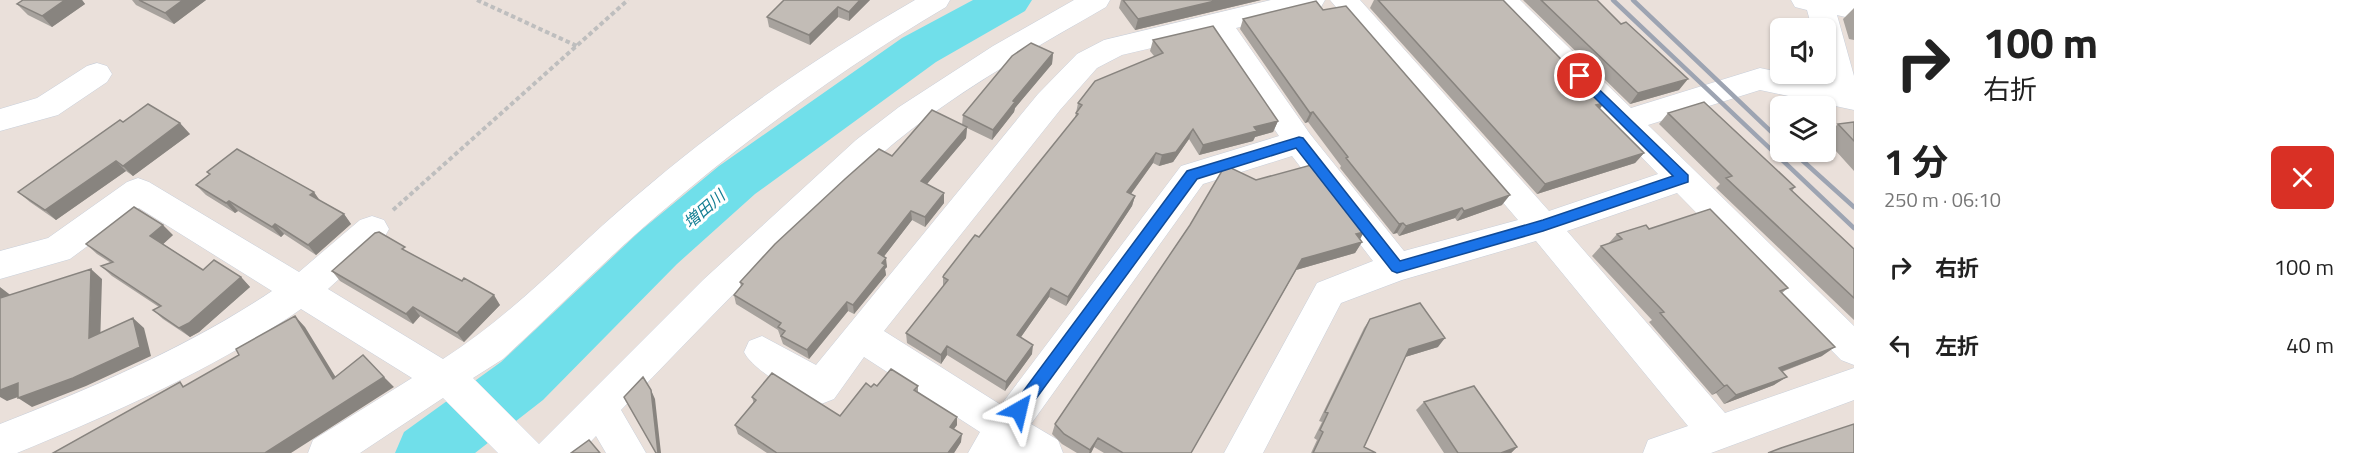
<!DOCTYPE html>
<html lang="ja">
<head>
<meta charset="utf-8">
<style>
	:root { --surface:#fff; --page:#f6f6f6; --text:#222; --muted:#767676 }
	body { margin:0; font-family:"Titillium Web","Noto Sans JP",sans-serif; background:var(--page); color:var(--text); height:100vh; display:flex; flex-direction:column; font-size:22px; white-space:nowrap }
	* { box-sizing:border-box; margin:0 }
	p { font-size:20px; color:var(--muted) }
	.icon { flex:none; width:33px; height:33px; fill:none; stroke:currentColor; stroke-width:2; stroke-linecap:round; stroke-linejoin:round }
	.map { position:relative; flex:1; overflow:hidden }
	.side { display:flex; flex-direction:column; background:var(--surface); width:510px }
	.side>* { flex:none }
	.top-card { background:#fff; color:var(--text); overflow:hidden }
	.buttons { position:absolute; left:1770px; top:18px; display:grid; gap:12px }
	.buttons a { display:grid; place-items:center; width:66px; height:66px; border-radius:9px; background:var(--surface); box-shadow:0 2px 4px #0004; font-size:30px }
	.pin { position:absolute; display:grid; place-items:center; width:51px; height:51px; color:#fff; margin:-26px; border:3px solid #fff; border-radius:50%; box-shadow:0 2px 6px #0007 }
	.me { position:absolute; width:66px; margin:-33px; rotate:37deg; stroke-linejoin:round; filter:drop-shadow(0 0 4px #0008) }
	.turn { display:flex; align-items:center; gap:21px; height:126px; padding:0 30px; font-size:27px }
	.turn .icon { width:78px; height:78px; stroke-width:2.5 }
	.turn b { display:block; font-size:42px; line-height:51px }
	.round { display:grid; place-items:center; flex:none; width:63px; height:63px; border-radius:9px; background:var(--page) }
	.summary { display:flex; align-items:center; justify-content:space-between; height:102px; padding:0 30px }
	h1 { font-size:36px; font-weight:700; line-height:45px }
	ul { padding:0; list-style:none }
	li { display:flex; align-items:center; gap:18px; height:78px; padding:0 30px }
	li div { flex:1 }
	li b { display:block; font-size:22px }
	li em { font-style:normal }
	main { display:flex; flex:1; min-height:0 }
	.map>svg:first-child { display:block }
</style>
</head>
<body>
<main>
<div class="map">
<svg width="1854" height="453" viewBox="0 0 1854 453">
	<rect width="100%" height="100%" fill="#eae0da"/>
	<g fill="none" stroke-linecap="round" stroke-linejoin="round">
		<!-- river -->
		<path fill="#70dfea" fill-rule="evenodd" d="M 973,0 L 1032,0 L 1025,11 L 936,62 L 755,194 L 677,264 L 543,400 L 475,453 L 395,453 L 404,432 L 501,362 L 639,232 L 719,166 L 902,38 Z"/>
		<defs>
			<path id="minor" d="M 915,0 L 950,0 L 946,7 C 844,67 749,137 659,214 C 605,260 555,311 503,359 L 473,378 L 539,444 L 703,280 L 856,140 L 899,107 L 993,46 L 1074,0 L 1110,0 L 1106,7 C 1028,52 946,97 878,157 C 787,236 704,324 621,410 L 646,453 L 606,453 L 596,436 L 580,453 L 498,453 L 443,398 L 360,453 L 308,453 L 313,440 L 412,378 L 301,309 C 213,370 116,412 17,453 L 0,453 L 0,424 C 94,387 188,347 272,291 L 139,208 L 70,259 L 0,279 L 0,251 L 48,238 L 127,182 L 138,178 L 149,182 L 299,272 L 360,220 L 372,216 L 384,220 L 389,229 L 384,238 L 328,289 L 443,359 C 514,314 571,251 635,197 C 721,123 816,57 915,0 Z
				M 1271,0 L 1325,0 L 1321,7 L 1236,28 L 1310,134 L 1404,251 L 1518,220 L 1330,0 L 1360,0 L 1549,211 L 1658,174 L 1489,0 L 1520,0 L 1631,108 L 1760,68 L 1826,82 L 1824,74 L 1826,28 L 1812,28 L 1807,10 L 1795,7 L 1791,0 L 1854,0 L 1854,19 L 1837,15 L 1854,76 L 1854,110 L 1760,90 L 1648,125 L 1854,326 L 1854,365 L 1841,360 L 1677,193 L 1567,231 L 1725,413 L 1854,368 L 1854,400 L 1711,453 L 1643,453 L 1648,440 L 1688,426 L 1536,241 L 1402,280 L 1341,303 L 1263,453 L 1224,453 L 1317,283 L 1373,261 L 1292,156 L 1203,184 L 1031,424 L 1058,440 L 1063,453 L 968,453 L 980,432 L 864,357 L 834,399 L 821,404 C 799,395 754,372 744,352 L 749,341 L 762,336 L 816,365 L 1038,94 L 1077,54 L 1104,40 ZM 1211,34 L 1279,136 L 1181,166 L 1001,405 L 884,331 L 1060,110 L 1097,68 L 1122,55 Z
				M 97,63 L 107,66 L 112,74 L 107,82 L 58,115 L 0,131 L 0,109 L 37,98 L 87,66 Z"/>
		</defs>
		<!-- minor casing -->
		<use href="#minor" stroke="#c8cfda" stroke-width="1"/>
		<!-- path -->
		<path stroke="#bebebe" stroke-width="4" stroke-dasharray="4.5 3" stroke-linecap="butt" d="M 477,0 L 577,46
			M 393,210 L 628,0"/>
		<!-- minor -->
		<use href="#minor" fill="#fff" fill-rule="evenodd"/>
		<!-- rail -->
		<path stroke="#9da4b2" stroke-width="4.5" d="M 1613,0 L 1854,228
			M 1633,0 L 1780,140
			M 1793,152 L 1854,207"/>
	</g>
	<!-- wall -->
	<path fill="#a7a29d" d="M 23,0 L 82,0 L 85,4 L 52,27 L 28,15 L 17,4 Z
		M 132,0 L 206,0 L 174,24 L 136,5 Z
		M 870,0 L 849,21 L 838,17 L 810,45 L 769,27 L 767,17 Z
		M 1121,0 L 1261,0 L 1135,30 L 1119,8 Z
		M 1374,0 L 1503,0 L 1604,103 L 1599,109 L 1644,153 L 1635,163 L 1537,194 L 1370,8 Z
		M 1523,0 L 1597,0 L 1679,90 L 1630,104 Z
		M 1854,8 L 1854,40 L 1849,39 L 1843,19 Z
		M 1323,10 L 1502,205 L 1457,221 L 1455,218 L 1399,236 L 1397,233 L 1393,234 L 1340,168 L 1341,166 L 1308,122 L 1305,123 L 1240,29 L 1243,19 Z
		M 1153,40 L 1278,121 L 1273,132 L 1255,137 L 1253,141 L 1199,155 L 1189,139 L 1173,162 L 1159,166 L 1153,163 L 1131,194 L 1135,196 L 1132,206 L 1066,306 L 1049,297 L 1021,337 L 1032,354 L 1005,391 L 947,355 L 941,364 L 907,343 L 906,333 L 943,287 L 943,277 L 979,237 L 1075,118 L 1078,103 L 1154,56 L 1150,51 Z
		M 1053,53 L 1052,64 L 1015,108 L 1014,112 L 992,140 L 967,128 L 966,138 L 927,184 L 944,203 L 925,227 L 912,220 L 884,256 L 887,267 L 885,269 L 886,275 L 854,314 L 848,311 L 809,359 L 783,344 L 778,330 L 736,304 L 734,295 L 741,287 L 740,282 L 892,156 L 962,125 L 963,115 Z
		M 1668,113 L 1795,187 L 1792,191 L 1854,249 L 1854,320 L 1716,188 L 1720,184 L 1659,124 Z
		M 123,122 L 190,134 L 133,176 L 126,171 L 56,220 L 30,202 L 18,192 Z
		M 1854,122 L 1854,171 L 1826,140 L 1826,136 L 1838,124 Z
		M 207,172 L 320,201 L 344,214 L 351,224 L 316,255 L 284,234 L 281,237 L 238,211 L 235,213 L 206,195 L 196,185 L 209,175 Z
		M 1190,225 L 1360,239 L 1362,242 L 1355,253 L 1296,270 L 1191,453 L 1104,453 L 1094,447 L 1091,453 L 1077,453 L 1062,444 L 1052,434 L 1055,424 Z
		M 1649,229 L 1788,288 L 1782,293 L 1822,356 L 1782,372 L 1774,385 L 1724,404 L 1716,393 L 1712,395 L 1649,322 L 1652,320 L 1592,256 L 1601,246 L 1608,244 L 1617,234 Z
		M 173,235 L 163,244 L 203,270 L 241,277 L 250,287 L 199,332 L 190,337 L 163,319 L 153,310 L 159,307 L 112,276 L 101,266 L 111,263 L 97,254 L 86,244 Z
		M 409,253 L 500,305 L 464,342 L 420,316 L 413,324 L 340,281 L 332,271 Z
		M 1370,319 L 1438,347 L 1405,357 L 1364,447 L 1376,453 L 1311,453 L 1317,440 L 1314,438 L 1322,422 L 1319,421 L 1364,328 Z
		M 877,386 L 918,386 L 918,392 L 957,425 L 954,429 L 961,442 L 954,453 L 767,453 L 738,434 L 735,425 L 754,404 L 752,397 L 840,416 L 871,387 Z
		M 1424,402 L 1517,447 L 1511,453 L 1444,453 L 1416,410 Z"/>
	<!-- shaded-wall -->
	<path fill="#88847f" d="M 65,0 L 82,0 L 85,4 L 52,27 L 42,16 Z
		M 183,0 L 206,0 L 174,24 L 165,13 Z
		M 860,0 L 870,0 L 849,21 L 849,12 Z
		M 1219,0 L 1261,0 L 1135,30 L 1138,19 Z
		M 838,7 L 838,17 L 810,45 L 809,35 Z
		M 1053,53 L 1052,64 L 1015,108 L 1014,112 L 992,140 L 993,130 L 1013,101 Z
		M 1688,79 L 1679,90 L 1630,104 L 1638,93 Z
		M 1604,103 L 1596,114 L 1596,105 Z
		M 1313,112 L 1308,122 L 1305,123 L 1310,113 Z
		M 1278,121 L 1273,132 L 1255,137 L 1253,141 L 1199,155 L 1203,145 L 1254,127 Z
		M 180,123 L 190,134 L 133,176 L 123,166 Z
		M 967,127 L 966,138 L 921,191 L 921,181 Z
		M 1193,129 L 1189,139 L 1173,162 L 1159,166 L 1162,155 Z
		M 1156,153 L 1153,163 L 1125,202 L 1127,192 Z
		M 1644,153 L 1635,163 L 1537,194 L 1545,184 Z
		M 116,161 L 126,171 L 56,220 L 45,210 Z
		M 314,192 L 321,202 L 310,195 Z
		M 944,193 L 944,203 L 925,227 L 925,217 Z
		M 1510,195 L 1502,205 L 1457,221 L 1464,211 Z
		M 1135,196 L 1132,206 L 1066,306 L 1068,297 Z
		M 229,201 L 238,211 L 235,213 L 226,203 Z
		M 1462,208 L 1455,218 L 1399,236 L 1406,226 Z
		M 911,211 L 912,220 L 879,263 L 878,253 Z
		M 344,214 L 351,224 L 316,255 L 308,245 Z
		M 1403,223 L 1397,233 L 1393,234 L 1399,224 Z
		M 275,224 L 284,234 L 281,237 L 272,227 Z
		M 163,225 L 173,235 L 161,246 L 150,236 Z
		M 1364,232 L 1358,243 L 1362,242 L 1355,253 L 1296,270 L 1191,453 L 1302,259 L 1356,234 Z
		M 886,258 L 887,267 L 885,269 L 886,275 L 854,314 L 853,305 Z
		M 91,269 L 102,279 L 100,347 L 89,338 Z
		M 241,277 L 250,287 L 199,332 L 190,337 L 179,328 Z
		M 0,287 L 13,297 L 0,299 Z
		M 1051,288 L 1049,297 L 1016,344 L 1017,335 Z
		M 494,295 L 500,305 L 464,342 L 457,333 Z
		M 847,302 L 848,311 L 809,359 L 807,350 Z
		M 413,307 L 420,316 L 413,324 L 406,314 Z
		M 295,316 L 305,327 L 343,389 L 333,379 Z
		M 133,318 L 144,328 L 151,356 L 86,386 L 32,407 L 18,398 Z
		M 1445,338 L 1438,347 L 1402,358 L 1409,349 Z
		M 1033,345 L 1032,354 L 1005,391 L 1006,382 Z
		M 947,346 L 947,355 L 941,364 L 941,355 Z
		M 1835,347 L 1822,356 L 1767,377 L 1779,368 Z
		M 384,377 L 394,387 L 291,453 L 265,453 Z
		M 1787,377 L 1774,385 L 1724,404 L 1736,395 Z
		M 18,383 L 32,392 L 7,401 L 0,397 L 0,390 Z
		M 1727,385 L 1716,393 L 1712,395 L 1724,386 Z
		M 651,390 L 655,399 L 661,453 L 658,453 Z
		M 957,417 L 957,425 L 949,435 L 950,427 Z
		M 962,434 L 961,442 L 954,453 L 948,453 Z
		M 1098,438 L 1094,447 L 1091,453 L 1089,453 L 1090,450 Z
		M 1517,447 L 1511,453 L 1501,453 Z"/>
	<!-- building -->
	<path fill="#c2bcb6" stroke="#88847f" stroke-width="1.5" d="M 23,0 L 65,0 L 42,16 L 17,4 Z
		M 139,0 L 183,0 L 165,13 Z
		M 784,0 L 860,0 L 849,12 L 838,7 L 809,35 L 767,17 Z
		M 1123,0 L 1219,0 L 1138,19 Z
		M 1378,0 L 1503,0 L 1604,103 L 1596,105 L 1644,153 L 1545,184 Z
		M 1541,0 L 1597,0 L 1621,24 L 1626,22 L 1688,79 L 1638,93 Z
		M 1316,1 L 1323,10 L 1346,6 L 1510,195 L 1464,211 L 1462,208 L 1406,226 L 1403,223 L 1399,224 L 1346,158 L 1348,157 L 1313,112 L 1310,113 L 1243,19 Z
		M 1213,26 L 1278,121 L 1254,127 L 1257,131 L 1203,145 L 1193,129 L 1176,152 L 1162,155 L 1156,153 L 1127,192 L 1135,196 L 1068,297 L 1051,288 L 1017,335 L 1033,345 L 1006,382 L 947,346 L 941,355 L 906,333 L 948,280 L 943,277 L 944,275 L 975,235 L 979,237 L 1078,114 L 1076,113 L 1082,105 L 1078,103 L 1095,81 L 1163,53 L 1153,40 Z
		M 1031,43 L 1053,53 L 1013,101 L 1015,102 L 993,130 L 963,115 L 1012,56 Z
		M 1704,102 L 1795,187 L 1790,189 L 1854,249 L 1854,298 L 1726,178 L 1732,176 L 1668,113 Z
		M 148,104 L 180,123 L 123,166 L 116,161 L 45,210 L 18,192 L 120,120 L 123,122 Z
		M 932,110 L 967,127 L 921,181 L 944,193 L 925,217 L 911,211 L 878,253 L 886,258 L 882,263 L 885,265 L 853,305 L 847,302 L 807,350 L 781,336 L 785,331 L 778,327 L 781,323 L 734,295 L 743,284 L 740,282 L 775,244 L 845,179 L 879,149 L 892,156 Z
		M 1854,122 L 1854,141 L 1838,124 Z
		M 237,149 L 314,192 L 310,195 L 344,214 L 308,245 L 275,224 L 272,227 L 229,201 L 226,203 L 196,185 L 210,174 L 207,172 Z
		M 1311,165 L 1364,232 L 1356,234 L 1362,242 L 1302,259 L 1191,453 L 1123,453 L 1098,438 L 1090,450 L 1064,434 L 1055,424 L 1190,225 L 1223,169 L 1229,167 L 1256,180 Z
		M 134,207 L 163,225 L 150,236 L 203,270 L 214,260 L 241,277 L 189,323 L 179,328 L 153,310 L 161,306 L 101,266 L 113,262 L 86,244 Z
		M 1710,209 L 1788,288 L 1780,291 L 1835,347 L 1779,368 L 1787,377 L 1736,395 L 1727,385 L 1724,386 L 1660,313 L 1664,312 L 1601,246 L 1622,239 L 1617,234 L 1646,225 L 1649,229 Z
		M 379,232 L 405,247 L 402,249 L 462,281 L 464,278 L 494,295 L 457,333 L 413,307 L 406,314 L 332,271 L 375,233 Z
		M 91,269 L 89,338 L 133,318 L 140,347 L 73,378 L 18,398 L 18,383 L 0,390 L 0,298 Z
		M 1420,303 L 1445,338 L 1409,349 L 1364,447 L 1376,453 L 1313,453 L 1323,432 L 1320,430 L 1328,413 L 1325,412 L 1370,319 Z
		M 295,316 L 333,379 L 363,355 L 384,377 L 265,453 L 53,453 L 180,382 L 183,387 L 239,355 L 236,349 Z
		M 891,369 L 918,386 L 914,390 L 957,417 L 950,427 L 962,434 L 948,453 L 777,453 L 735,425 L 756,400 L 752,397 L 772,373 L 840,416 L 866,383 L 871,387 L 874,384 L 877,386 Z
		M 643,377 L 651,390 L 658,453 L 656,453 L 624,397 Z
		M 1474,386 L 1517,447 L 1501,453 L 1458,453 L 1424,402 Z
		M 1854,424 L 1854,453 L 1768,453 L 1781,448 Z
		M 589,440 L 600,453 L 571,453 Z"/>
	<!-- route -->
	<path fill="#1a73e8" stroke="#114b97" stroke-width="1.5" d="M 1580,71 L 1688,175 L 1688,182 L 1543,231 L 1397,273 L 1392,271 L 1296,148 L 1197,179 L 1024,415 L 1013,415 L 1011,410 L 1013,405 L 1187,171 L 1299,137 L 1303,138 L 1400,261 L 1543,220 L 1673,176 L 1576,79 L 1576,73 Z"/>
	<g text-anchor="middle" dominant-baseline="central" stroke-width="6" stroke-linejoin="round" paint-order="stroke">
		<!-- water labels -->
		<g font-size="16" font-style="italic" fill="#127d92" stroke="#fff">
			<text transform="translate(704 209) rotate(-41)">増田川</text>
		</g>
	</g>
</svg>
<div class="buttons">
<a><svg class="icon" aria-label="sound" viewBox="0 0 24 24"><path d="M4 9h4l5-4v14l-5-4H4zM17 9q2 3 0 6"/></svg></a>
<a><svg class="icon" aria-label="layers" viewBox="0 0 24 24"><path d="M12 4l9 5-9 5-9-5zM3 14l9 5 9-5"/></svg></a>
</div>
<div class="pin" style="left:1580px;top:76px;background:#d93025"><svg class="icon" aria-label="arrive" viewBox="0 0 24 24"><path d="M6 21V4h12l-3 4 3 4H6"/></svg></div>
<svg class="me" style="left:1019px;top:410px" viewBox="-20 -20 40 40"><path d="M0-17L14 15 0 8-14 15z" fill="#1a73e8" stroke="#fff" stroke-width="4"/></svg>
</div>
<section class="side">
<div class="top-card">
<div class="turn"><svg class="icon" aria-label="right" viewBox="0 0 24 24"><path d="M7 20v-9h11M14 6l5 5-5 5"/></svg><div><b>100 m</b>右折</div></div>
</div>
<div class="summary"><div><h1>1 分</h1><p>250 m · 06:10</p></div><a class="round" style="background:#d93025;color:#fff"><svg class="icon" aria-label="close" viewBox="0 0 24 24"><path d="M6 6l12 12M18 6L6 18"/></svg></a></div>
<ul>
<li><svg class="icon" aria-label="right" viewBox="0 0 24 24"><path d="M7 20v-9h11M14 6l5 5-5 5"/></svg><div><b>右折</b></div><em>100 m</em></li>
<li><svg class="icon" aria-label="left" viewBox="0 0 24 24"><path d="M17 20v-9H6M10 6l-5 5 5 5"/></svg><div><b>左折</b></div><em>40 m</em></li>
</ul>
</section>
</main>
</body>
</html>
